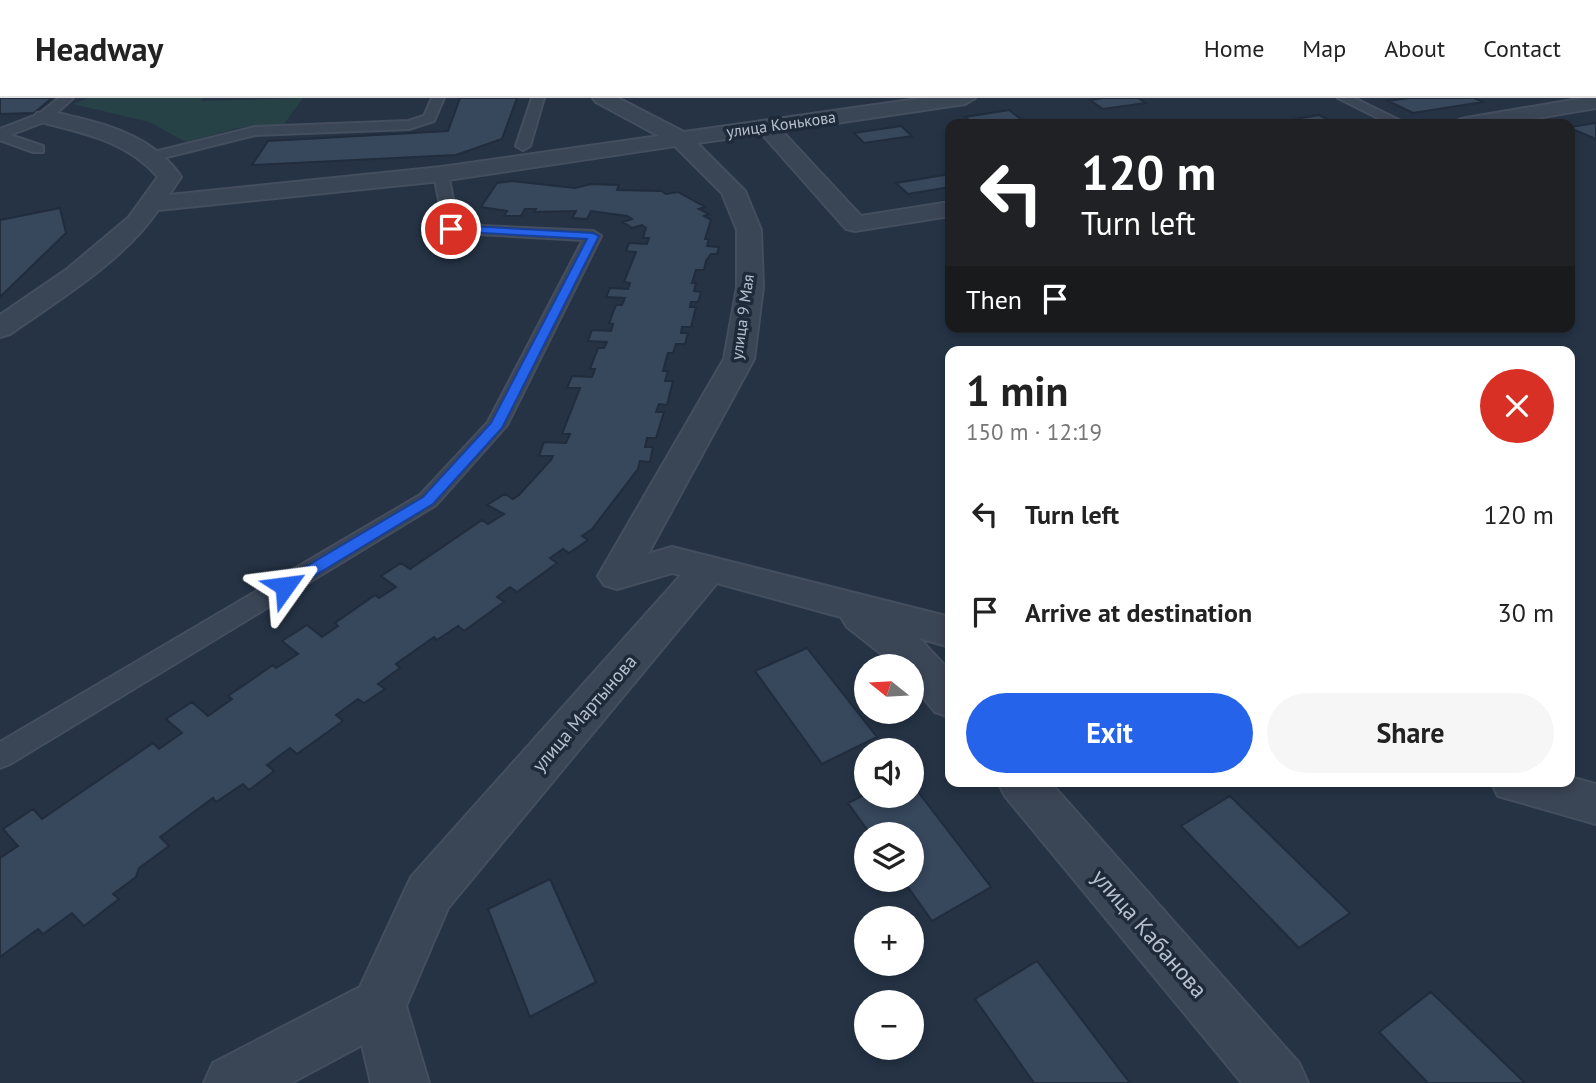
<!DOCTYPE html>
<html lang="en">
<head>
<meta charset="utf-8">
<style>
	:root { --surface:#fff; --page:#f6f6f6; --text:#222; --muted:#767676; --line:#e0e0e0; --accent:#2563eb }
	body { margin:0; font-family:"PT Sans",sans-serif; background:var(--page); color:var(--text); height:100vh; display:flex; flex-direction:column; font-size:26px; white-space:nowrap }
	* { box-sizing:border-box; margin:0 }
	p { font-size:23px; color:var(--muted) }
	.icon { flex:none; width:38px; height:38px; fill:none; stroke:currentColor; stroke-width:2; stroke-linecap:round; stroke-linejoin:round }
	.map { position:relative; flex:1; overflow:hidden }
	.details { position:absolute; left:945px; top:248px; width:630px; height:441px; display:flex; flex-direction:column; background:var(--surface); border-radius:14px; box-shadow:0 4px 10px #0003 }
	.details>* { flex:none }
	.banner { position:absolute; left:945px; top:21px; width:630px; height:214px; border-radius:14px; box-shadow:0 4px 10px #0003; background:#202124; color:#fff; overflow:hidden }
	.needle { width:46px; rotate:288deg }
	.controls { position:absolute; left:854px; top:556px; display:grid; gap:14px }
	.controls a { display:grid; place-items:center; width:70px; height:70px; border-radius:50%; background:var(--surface); box-shadow:0 4px 10px #0003; font-size:35px }
	.pin { position:absolute; display:grid; place-items:center; width:60px; height:60px; color:#fff; margin:-30px; border:4px solid #fff; border-radius:50%; box-shadow:0 2px 7px #0007 }
	.me { position:absolute; width:77px; margin:-38px; rotate:59deg; stroke-linejoin:round; filter:drop-shadow(0 0 5px #0008) }
	.turn { display:flex; align-items:center; gap:24px; height:147px; padding:0 21px; font-size:32px }
	.turn .icon { width:91px; height:91px; stroke-width:2.5 }
	.turn b { display:block; font-size:49px; line-height:60px }
	.then { display:flex; align-items:center; height:66px; padding:0 21px; background:#0003; gap:14px; font-size:26px }
	.round { display:grid; place-items:center; flex:none; width:74px; height:74px; border-radius:37px; background:var(--page) }
	.headline { display:flex; align-items:center; justify-content:space-between; height:119px; padding:0 21px }
	h1 { font-size:42px; font-weight:800; line-height:52px }
	.button { display:flex; gap:14px; margin-top:auto; padding:14px 21px }
	.button a { flex:1; height:80px; border-radius:42px; background:var(--accent); color:#fff; font-size:28px; font-weight:800; line-height:80px; text-align:center }
	.button a+a { background:var(--page); color:var(--text) }
	ul { padding:0; list-style:none }
	li { display:flex; align-items:center; gap:21px; height:98px; padding:0 21px }
	li div { flex:1 }
	li b { display:block; font-size:26px }
	li em { font-style:normal }
	header { display:flex; align-items:center; gap:42px; box-sizing:border-box; height:98px; padding:0 35px; background:var(--surface); border-bottom:2px solid var(--line) }
	header strong { font-size:33px }
	nav { display:flex; gap:38px; margin-inline-start:auto; font-size:24px }
	.map>svg:first-child { display:block }
</style>
</head>
<body>
<header>
<strong>Headway</strong>
<nav><a>Home</a><a>Map</a><a>About</a><a>Contact</a></nav>
</header>
<div class="map">
<svg width="1596" height="985" viewBox="0 0 1596 985">
	<rect width="100%" height="100%" fill="#253345"/>
	<!-- green -->
	<path fill="#274246" d="M 88,0 L 203,0 L 202,3 L 303,0 L 284,26 L 238,30 L 186,44 L 149,24 L 73,6 Z"/>
	<!-- building -->
	<path fill="#37475c" stroke="#212c3c" stroke-width="2" d="M 0,0 L 52,0 L 34,15 L 0,16 Z
		M 460,0 L 517,0 L 502,41 L 456,57 L 252,67 L 268,43 L 448,33 Z
		M 1103,0 L 1138,0 L 1146,5 L 1103,11 L 1090,2 Z
		M 1409,0 L 1474,0 L 1483,4 L 1413,15 L 1388,3 Z
		M 1009,12 L 1022,22 L 974,26 L 965,19 Z
		M 1319,17 L 1338,26 L 1266,26 Z
		M 1596,25 L 1596,41 L 1570,30 L 1570,29 Z
		M 901,28 L 912,38 L 864,45 L 854,35 Z
		M 950,76 L 950,89 L 908,96 L 896,85 Z
		M 512,83 L 575,90 L 591,86 L 619,87 L 617,92 L 661,93 L 666,96 L 678,94 L 705,109 L 699,111 L 709,116 L 704,118 L 711,122 L 705,141 L 709,141 L 707,148 L 719,149 L 717,156 L 711,156 L 706,163 L 704,172 L 696,172 L 692,185 L 696,185 L 694,193 L 701,194 L 698,204 L 691,204 L 690,209 L 696,209 L 691,229 L 682,229 L 681,235 L 688,235 L 685,246 L 676,246 L 673,255 L 668,255 L 663,273 L 668,273 L 665,283 L 673,283 L 667,307 L 659,306 L 656,314 L 664,314 L 656,340 L 647,340 L 645,349 L 653,349 L 650,364 L 640,363 L 638,371 L 592,431 L 582,438 L 588,442 L 569,455 L 563,451 L 550,460 L 557,465 L 517,494 L 510,489 L 497,499 L 504,504 L 464,533 L 458,528 L 437,542 L 434,539 L 396,566 L 400,570 L 378,586 L 385,591 L 364,605 L 358,601 L 336,617 L 343,623 L 297,656 L 290,650 L 267,667 L 274,673 L 249,692 L 243,686 L 216,704 L 213,700 L 160,739 L 169,748 L 139,770 L 136,779 L 113,796 L 119,801 L 84,828 L 72,815 L 43,836 L 38,831 L 0,859 L 0,760 L 18,748 L 3,731 L 33,711 L 42,721 L 153,645 L 159,651 L 182,635 L 166,621 L 192,604 L 208,618 L 232,601 L 228,598 L 273,567 L 276,570 L 298,556 L 282,543 L 307,527 L 322,539 L 338,528 L 335,525 L 375,497 L 379,500 L 396,489 L 381,478 L 401,465 L 410,471 L 482,422 L 488,426 L 504,416 L 487,407 L 505,396 L 513,401 L 519,397 L 551,362 L 553,358 L 539,358 L 544,344 L 566,345 L 570,336 L 562,336 L 580,290 L 567,290 L 572,278 L 592,279 L 595,271 L 590,271 L 598,250 L 604,250 L 607,244 L 588,243 L 592,232 L 611,233 L 613,226 L 609,225 L 616,207 L 622,207 L 625,200 L 606,199 L 610,190 L 628,191 L 630,185 L 624,184 L 636,154 L 626,153 L 629,145 L 647,146 L 649,140 L 643,140 L 646,130 L 642,127 L 632,130 L 623,124 L 632,121 L 627,118 L 591,113 L 587,121 L 572,120 L 576,113 L 534,114 L 536,111 L 525,111 L 521,118 L 504,118 L 507,113 L 481,109 L 497,85 Z
		M 60,110 L 66,135 L 0,199 L 0,122 Z
		M 807,550 L 877,639 L 822,666 L 755,573 Z
		M 912,686 L 991,789 L 932,823 L 903,782 L 912,782 L 912,737 L 871,737 L 848,705 L 866,696 L 866,698 L 912,698 Z
		M 1230,698 L 1350,815 L 1299,850 L 1181,728 Z
		M 550,781 L 596,884 L 530,919 L 488,811 Z
		M 1037,863 L 1130,985 L 1034,985 L 975,901 Z
		M 1431,894 L 1525,985 L 1428,985 L 1379,934 Z"/>
	<g fill="none" stroke-linecap="round" stroke-linejoin="round">
		<defs>
			<path id="service" d="M 59,0 L 73,0 L 49,22 L 10,37 L 43,48 L 43,54 L 33,54 L 0,42 L 0,31 L 39,16 Z
				M 432,0 L 444,0 L 434,23 L 409,31 L 255,37 L 151,63 L 144,59 L 146,56 L 255,29 L 408,23 L 424,18 Z
				M 532,0 L 544,0 L 530,48 L 523,52 L 516,48 Z
				M 1338,0 L 1354,0 L 1407,26 L 1390,26 Z
				M 441,72 L 448,76 L 458,127 L 593,133 L 601,138 L 507,327 L 436,407 L 10,666 L 0,670 L 0,644 L 420,397 L 488,324 L 583,142 L 445,134 L 434,76 Z"/>
			<path id="minor" d="M 593,0 L 618,0 L 684,34 L 924,0 L 975,0 L 965,6 L 782,33 L 861,118 L 950,104 L 950,118 L 855,133 L 846,131 L 762,36 L 697,45 L 745,93 L 761,132 L 763,189 L 754,261 L 648,456 L 672,449 L 950,519 L 950,549 L 919,540 L 950,573 L 950,619 L 935,614 L 912,586 L 912,569 L 898,569 L 847,529 L 841,519 L 717,485 L 448,810 L 406,908 L 429,985 L 371,985 L 362,947 L 291,985 L 204,985 L 213,965 L 360,889 L 411,779 L 681,477 L 672,475 L 617,491 L 604,487 L 598,478 L 724,261 L 737,189 L 737,132 L 722,95 L 675,48 L 441,83 L 158,112 C 123,163 60,201 10,236 L 0,239 L 0,217 L 66,172 L 129,119 L 158,79 C 126,42 82,35 37,23 L 34,19 L 37,15 C 49,12 62,16 74,19 C 115,28 157,43 181,79 L 169,97 L 441,69 L 659,38 L 596,4 Z
				M 1584,0 L 1596,0 L 1596,10 L 1501,26 L 1456,26 L 1459,22 L 1466,20 Z
				M 1570,679 L 1596,686 L 1596,726 L 1498,698 L 1491,684 L 1570,684 Z
				M 998,684 L 1050,684 L 1299,965 L 1308,985 L 1242,985 L 1005,698 Z"/>
		</defs>
		<!-- service casing -->
		<use href="#service" stroke="#444e5e" stroke-width="4"/>
		<!-- minor casing -->
		<use href="#minor" stroke="#444e5e" stroke-width="4"/>
		<!-- service -->
		<use href="#service" fill="#3a4555" fill-rule="evenodd"/>
		<!-- minor -->
		<use href="#minor" fill="#3a4555" fill-rule="evenodd"/>
	</g>
	<!-- route -->
	<path fill="#2563eb" stroke="#184099" stroke-width="2" d="M 451,127 L 593,135 L 599,138 L 502,330 L 433,406 L 291,492 L 280,492 L 278,488 L 280,484 L 423,399 L 491,325 L 587,141 L 447,133 L 446,131 Z"/>
	<g text-anchor="middle" dominant-baseline="central" stroke-width="7" stroke-linejoin="round" paint-order="stroke">
		<!-- far-street labels -->
		<g font-size="16" fill="#b8c0ce" stroke="#1e2a3a">
			<text transform="translate(781 26) rotate(-8)">улица Конькова</text>
			<text transform="translate(742 219) rotate(-82)">улица 9 Мая</text>
		</g>
		<!-- street labels -->
		<g font-size="19" fill="#b8c0ce" stroke="#1e2a3a">
			<text transform="translate(584 615) rotate(-49)">улица Мартынова</text>
		</g>
		<!-- near-street labels -->
		<g font-size="23" fill="#b8c0ce" stroke="#1e2a3a">
			<text transform="translate(1150 835) rotate(49)">улица Кабанова</text>
		</g>
	</g>
</svg>
<div class="controls">
<a><svg class="needle" viewBox="-14 -14 28 28"><path d="M0-13l5 13h-10z" fill="#e53935"/><path d="M0 13l5-13h-10z" fill="#767676"/></svg></a>
<a><svg class="icon" aria-label="sound" viewBox="0 0 24 24"><path d="M4 9h4l5-4v14l-5-4H4zM17 9q2 3 0 6"/></svg></a>
<a><svg class="icon" aria-label="layers" viewBox="0 0 24 24"><path d="M12 4l9 5-9 5-9-5zM3 14l9 5 9-5"/></svg></a>
<a>+</a>
<a>−</a>
</div>
<div class="pin" style="left:451px;top:131px;background:#d93025"><svg class="icon" aria-label="arrive" viewBox="0 0 24 24"><path d="M6 21V4h12l-3 4 3 4H6"/></svg></div>
<svg class="me" style="left:285px;top:488px" viewBox="-20 -20 40 40"><path d="M0-17L14 15 0 8-14 15z" fill="#2563eb" stroke="#fff" stroke-width="4"/></svg>
<div class="banner">
<div class="turn"><svg class="icon" aria-label="left" viewBox="0 0 24 24"><path d="M17 20v-9H6M10 6l-5 5 5 5"/></svg><div><b>120 m</b>Turn left</div></div>
<div class="then">Then<svg class="icon" aria-label="arrive" viewBox="0 0 24 24"><path d="M6 21V4h12l-3 4 3 4H6"/></svg></div>
</div>
<section class="details">
<div class="headline"><div><h1>1 min</h1><p>150 m · 12:19</p></div><a class="round" style="background:#d93025;color:#fff"><svg class="icon" aria-label="close" viewBox="0 0 24 24"><path d="M6 6l12 12M18 6L6 18"/></svg></a></div>
<ul>
<li><svg class="icon" aria-label="left" viewBox="0 0 24 24"><path d="M17 20v-9H6M10 6l-5 5 5 5"/></svg><div><b>Turn left</b></div><em>120 m</em></li>
<li><svg class="icon" aria-label="arrive" viewBox="0 0 24 24"><path d="M6 21V4h12l-3 4 3 4H6"/></svg><div><b>Arrive at destination</b></div><em>30 m</em></li>
</ul>
<div class="button"><a>Exit</a><a>Share</a></div>
</section>
</div>
</body>
</html>
